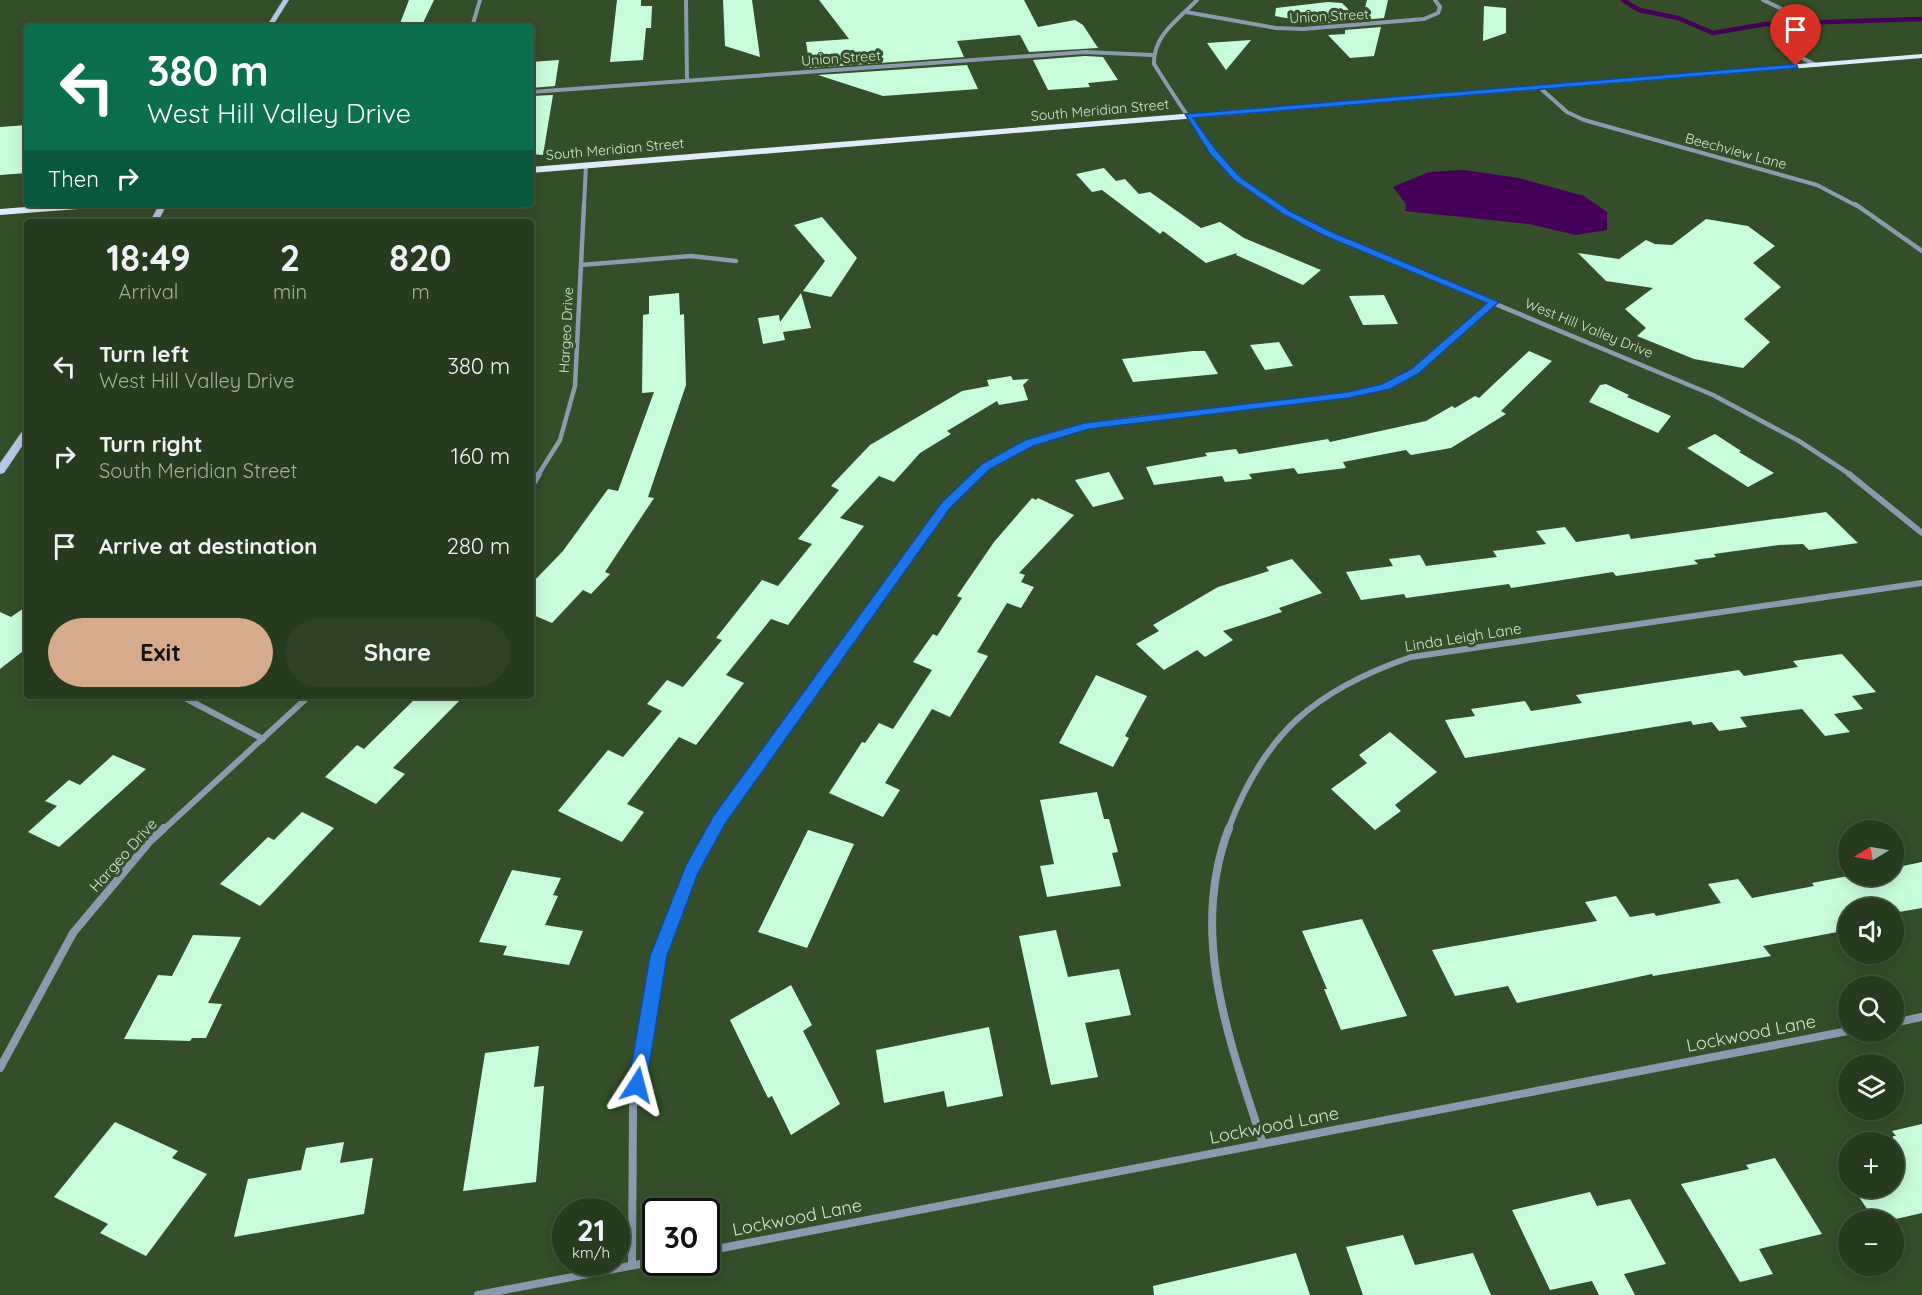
<!DOCTYPE html>
<html lang="en">
<head>
<meta charset="utf-8">
<style>
	:root { --surface:#263a1e; --page:#2e4127; --text:#f1f3f6; --muted:#a4ada4; --line:#42543c; --accent:#d6ab8b }
	body { margin:0; font-family:Quicksand,sans-serif; background:var(--page); color:var(--text); height:100vh; display:flex; flex-direction:column; font-size:22px; white-space:nowrap }
	* { box-sizing:border-box; margin:0 }
	p { font-size:20px; color:var(--muted) }
	.icon { flex:none; width:33px; height:33px; fill:none; stroke:currentColor; stroke-width:2; stroke-linecap:round; stroke-linejoin:round }
	.map { position:relative; flex:1; overflow:hidden }
	.sheet { position:absolute; left:24px; top:219px; width:510px; height:480px; display:flex; flex-direction:column; background:var(--surface); border-radius:6px; box-shadow:0 3px 15px #0003,0 0 0 2px var(--line) }
	.sheet>* { flex:none }
	.top-card { position:absolute; left:24px; top:24px; width:510px; height:183px; border-radius:6px; box-shadow:0 3px 15px #0003,0 0 0 2px var(--line); background:#0b6e4f; color:#fff; overflow:hidden }
	.needle { width:39px; rotate:260deg }
	.tools { position:absolute; left:1838px; top:820px; display:grid; gap:12px }
	.tools a { display:grid; place-items:center; width:66px; height:66px; border-radius:50%; background:var(--surface); box-shadow:0 3px 15px #0003,0 0 0 2px var(--line); font-size:30px }
	.speed { position:absolute; left:552px; top:1198px; display:flex; gap:12px; font-size:30px; font-weight:700; text-align:center }
	.speed>* { display:grid; place-content:center; width:78px; height:78px; border-radius:50%; background:var(--surface); box-shadow:0 3px 15px #0003,0 0 0 2px var(--line); line-height:1 }
	.speed small { font-size:15px; font-weight:400 }
	.speed .limit { border:3px solid #111; border-radius:9px; background:#fff; color:#111 }
	.pin { position:absolute; display:grid; place-items:center; width:51px; height:51px; color:#fff; margin:-62px -26px; border-radius:50% 50% 50% 0; rotate:-45deg; box-shadow:0 0 6px #0007 }
	.pin .icon { rotate:45deg }
	.me { position:absolute; width:66px; margin:-33px; rotate:9deg; stroke-linejoin:round; filter:drop-shadow(0 0 4px #0008) }
	.turn { display:flex; align-items:center; gap:21px; height:126px; padding:0 24px; font-size:27px }
	.turn .icon { width:78px; height:78px; stroke-width:2.5 }
	.turn b { display:block; font-size:42px; line-height:51px }
	.then { display:flex; align-items:center; height:57px; padding:0 24px; background:#0003; gap:12px; font-size:22px }
	.eta { display:flex; justify-content:space-evenly; align-items:center; height:102px; text-align:center }
	.eta b { font-size:36px; font-weight:700; line-height:42px }
	.primary-button { display:flex; gap:12px; margin-top:auto; padding:12px 24px }
	.primary-button a { flex:1; height:69px; border-radius:36px; background:var(--accent); color:#111; font-size:24px; font-weight:700; line-height:69px; text-align:center }
	.primary-button a+a { background:var(--page); color:var(--text) }
	ul { padding:0; list-style:none }
	li { display:flex; align-items:center; gap:18px; height:90px; padding:0 24px }
	li div { flex:1 }
	li b { display:block; font-size:22px }
	li em { font-style:normal }
	.map>svg:first-child { display:block }
</style>
</head>
<body>
<div class="map">
<svg width="1922" height="1295" viewBox="0 0 1922 1295">
	<rect width="100%" height="100%" fill="#334e28"/>
	<!-- water -->
	<path fill="#450057" d="M 1464,170 L 1519,178 L 1584,196 L 1607,212 L 1607,230 L 1576,235 L 1529,224 L 1405,211 L 1406,204 L 1393,187 L 1429,172 Z"/>
	<g fill="none" stroke-linecap="round" stroke-linejoin="round">
		<!-- stream -->
		<path stroke="#450057" stroke-width="4.5" d="M 1623,0 L 1639,10 L 1678,18 L 1713,33 L 1766,24 L 1922,19"/>
	</g>
	<!-- building -->
	<path fill="#c8fddc" d="M 409,0 L 434,0 L 422,25 L 399,26 Z
		M 617,0 L 641,0 L 641,6 L 652,6 L 651,28 L 646,28 L 643,60 L 610,62 Z
		M 723,0 L 752,0 L 760,57 L 725,46 Z
		M 819,0 L 1024,0 L 1038,27 L 1075,20 L 1083,25 L 1098,48 L 1029,52 L 1020,35 L 957,41 L 964,57 L 810,68 L 806,42 L 849,39 Z
		M 1367,0 L 1388,0 L 1384,18 L 1362,20 Z
		M 1328,2 L 1342,3 L 1359,20 L 1318,24 L 1275,16 L 1276,8 Z
		M 1484,6 L 1506,8 L 1506,33 L 1483,41 Z
		M 1381,27 L 1374,56 L 1350,58 L 1328,35 L 1345,34 L 1345,30 Z
		M 1251,40 L 1226,70 L 1207,43 Z
		M 1085,56 L 1103,57 L 1118,80 L 1088,83 L 1090,87 L 1048,90 L 1033,60 Z
		M 559,60 L 555,86 L 531,88 L 531,62 Z
		M 967,65 L 978,89 L 883,96 L 818,75 Z
		M 553,95 L 543,155 L 531,154 L 531,96 Z
		M 27,125 L 27,173 L 0,175 L 0,127 Z
		M 1104,168 L 1116,181 L 1125,179 L 1139,194 L 1150,192 L 1201,228 L 1220,222 L 1244,238 L 1321,270 L 1303,285 L 1236,255 L 1237,253 L 1206,263 L 1163,231 L 1160,234 L 1102,190 L 1092,192 L 1076,174 Z
		M 822,217 L 857,258 L 831,297 L 803,291 L 825,261 L 794,225 Z
		M 1706,219 L 1748,226 L 1775,246 L 1753,263 L 1781,287 L 1744,319 L 1770,342 L 1743,368 L 1694,359 L 1637,336 L 1646,328 L 1625,309 L 1653,288 L 1606,281 L 1578,253 L 1619,259 L 1646,240 L 1655,244 L 1672,245 Z
		M 679,293 L 680,315 L 684,314 L 686,385 L 648,497 L 654,498 L 605,572 L 610,574 L 591,594 L 583,590 L 552,623 L 531,614 L 531,584 L 563,551 L 608,489 L 618,491 L 654,392 L 642,393 L 643,315 L 649,314 L 649,296 Z
		M 801,293 L 811,328 L 783,332 L 785,340 L 763,344 L 758,318 L 779,315 L 780,322 Z
		M 1384,295 L 1398,324 L 1363,325 L 1349,296 Z
		M 1279,342 L 1293,366 L 1265,370 L 1250,345 Z
		M 1193,351 L 1205,351 L 1218,374 L 1133,382 L 1122,359 Z
		M 1529,351 L 1552,361 L 1501,411 L 1506,414 L 1451,448 L 1411,455 L 1406,450 L 1343,462 L 1346,468 L 1298,474 L 1294,468 L 1249,474 L 1252,479 L 1225,482 L 1222,476 L 1154,485 L 1146,467 L 1207,456 L 1205,453 L 1236,449 L 1239,454 L 1328,439 L 1330,442 L 1426,421 L 1452,406 L 1455,408 L 1475,396 L 1479,398 Z
		M 1011,376 L 1013,380 L 1029,379 L 1023,385 L 1028,400 L 999,405 L 997,401 L 947,431 L 951,434 L 920,453 L 894,482 L 879,476 L 840,518 L 864,526 L 788,625 L 771,619 L 726,675 L 744,683 L 696,745 L 679,737 L 627,804 L 644,812 L 622,842 L 558,811 L 608,750 L 623,757 L 662,711 L 647,704 L 667,680 L 683,687 L 722,640 L 716,638 L 762,580 L 778,586 L 812,544 L 798,539 L 839,490 L 831,486 L 870,445 L 962,391 L 989,386 L 987,380 Z
		M 1606,384 L 1629,395 L 1627,397 L 1671,416 L 1658,433 L 1589,402 L 1600,385 Z
		M 1715,434 L 1741,451 L 1739,452 L 1774,473 L 1748,487 L 1687,448 Z
		M 1109,472 L 1124,499 L 1093,507 L 1075,480 Z
		M 1032,498 L 1036,500 L 1038,498 L 1074,515 L 1019,573 L 1025,575 L 1021,582 L 1034,587 L 1021,608 L 1007,603 L 977,652 L 988,656 L 950,717 L 932,709 L 885,783 L 900,790 L 883,817 L 829,793 L 862,742 L 865,743 L 879,723 L 893,729 L 932,670 L 913,662 L 933,634 L 937,636 L 962,598 L 957,596 L 994,542 Z
		M 1826,512 L 1858,543 L 1809,550 L 1803,544 L 1779,545 L 1714,554 L 1716,557 L 1694,560 L 1698,564 L 1616,576 L 1613,572 L 1511,588 L 1509,584 L 1406,598 L 1404,594 L 1361,600 L 1346,572 L 1393,566 L 1389,559 L 1420,555 L 1426,566 L 1497,557 L 1493,551 L 1546,544 L 1536,531 L 1565,527 L 1576,542 L 1629,534 L 1631,539 Z
		M 1292,559 L 1322,593 L 1279,608 L 1282,612 L 1223,631 L 1233,640 L 1205,657 L 1197,650 L 1164,670 L 1136,644 L 1159,631 L 1153,625 L 1218,587 L 1269,571 L 1266,567 Z
		M 27,606 L 27,648 L 0,669 L 0,612 L 11,617 Z
		M 1842,654 L 1876,692 L 1852,696 L 1863,709 L 1834,714 L 1850,732 L 1825,736 L 1802,709 L 1740,717 L 1747,727 L 1719,731 L 1712,722 L 1693,725 L 1691,721 L 1465,758 L 1445,720 L 1475,716 L 1471,709 L 1525,701 L 1531,711 L 1582,703 L 1576,695 L 1739,670 L 1744,676 L 1798,667 L 1793,661 Z
		M 1096,675 L 1147,696 L 1125,736 L 1129,738 L 1113,767 L 1059,743 Z
		M 418,696 L 464,696 L 393,768 L 405,774 L 376,804 L 325,777 L 357,745 L 364,749 Z
		M 1390,732 L 1437,772 L 1395,805 L 1401,811 L 1375,830 L 1331,789 L 1367,763 L 1359,755 Z
		M 113,755 L 146,769 L 59,847 L 28,832 L 57,806 L 45,801 L 69,780 L 80,785 Z
		M 1097,792 L 1104,819 L 1109,819 L 1118,852 L 1112,853 L 1121,886 L 1047,897 L 1040,866 L 1054,864 L 1040,800 Z
		M 302,812 L 334,828 L 260,906 L 220,884 L 268,837 L 274,840 Z
		M 808,830 L 854,844 L 807,948 L 758,932 Z
		M 1922,862 L 1922,908 L 1893,913 L 1893,909 L 1848,909 L 1848,930 L 1763,946 L 1771,956 L 1653,976 L 1652,974 L 1517,1003 L 1508,986 L 1455,996 L 1432,950 L 1597,921 L 1585,902 L 1616,896 L 1630,917 L 1654,913 L 1656,916 L 1721,903 L 1708,884 L 1738,879 L 1752,898 L 1814,886 L 1812,883 L 1848,876 L 1893,876 L 1893,868 Z
		M 512,870 L 561,878 L 553,895 L 558,896 L 545,925 L 583,931 L 569,965 L 503,955 L 507,946 L 479,942 Z
		M 1362,919 L 1407,1016 L 1341,1030 L 1324,989 L 1327,989 L 1302,931 Z
		M 1056,930 L 1068,977 L 1119,969 L 1131,1015 L 1085,1023 L 1098,1077 L 1051,1085 L 1019,936 Z
		M 193,935 L 241,937 L 208,1003 L 222,1004 L 206,1038 L 192,1038 L 190,1041 L 124,1039 L 158,975 L 172,976 Z
		M 791,985 L 812,1025 L 803,1031 L 840,1104 L 791,1135 L 772,1096 L 768,1098 L 730,1020 Z
		M 989,1027 L 1003,1096 L 947,1107 L 944,1091 L 884,1103 L 876,1050 Z
		M 539,1046 L 534,1087 L 544,1086 L 536,1182 L 463,1191 L 485,1053 Z
		M 115,1122 L 178,1151 L 172,1158 L 207,1174 L 146,1256 L 100,1233 L 108,1224 L 54,1197 Z
		M 1922,1124 L 1922,1213 L 1887,1221 L 1875,1221 L 1853,1188 L 1893,1188 L 1893,1136 L 1896,1136 L 1892,1131 Z
		M 344,1142 L 340,1163 L 373,1158 L 364,1214 L 234,1237 L 248,1179 L 301,1170 L 306,1148 Z
		M 1775,1158 L 1822,1234 L 1759,1249 L 1773,1274 L 1740,1282 L 1681,1184 L 1749,1169 L 1746,1165 Z
		M 1590,1192 L 1597,1206 L 1630,1199 L 1666,1264 L 1624,1274 L 1635,1295 L 1599,1295 L 1592,1281 L 1550,1290 L 1512,1210 Z
		M 1403,1235 L 1415,1265 L 1473,1253 L 1491,1295 L 1363,1295 L 1346,1247 Z
		M 1296,1253 L 1310,1295 L 1154,1295 L 1153,1286 Z"/>
	<g fill="none" stroke-linecap="round" stroke-linejoin="round">
		<!-- minor-far3 -->
		<path stroke="#8d9aad" stroke-width="4" d="M 686,0 L 687,80
			M 1197,0 C 1179,19 1153,35 1154,64 C 1189,119 1219,171 1276,206
			M 1763,0 L 1786,11 L 1804,24 L 1805,34 L 1793,49 L 1800,57 L 1816,65
			M 1186,12 L 1276,28 L 1303,29 L 1424,19 L 1438,13 L 1440,7 L 1435,0
			M 472,27 L 480,0
			M 1539,87 L 1567,112 L 1584,120 L 1817,185 L 1857,206
			M 531,92 L 1085,52 L 1152,55
			M 584,206 L 586,165"/>
		<!-- minor-far2 -->
		<path stroke="#8d9aad" stroke-width="4.5" d="M 1273,204 L 1328,234 L 1713,395 L 1799,441 L 1851,475
			M 1855,204 L 1922,251
			M 581,265 L 691,256 L 736,261
			M 538,475 L 560,440 L 575,386 L 584,204
			M 977,475 C 1034,421 1125,421 1198,412 C 1248,407 1298,401 1348,395 L 1386,386 L 1414,372 L 1494,302"/>
		<!-- minor-far1 -->
		<path stroke="#8d9aad" stroke-width="6" d="M 1849,474 L 1922,533
			M 531,487 L 539,474
			M 181,696 L 263,739
			M 163,830 L 309,696
			M 715,830 L 946,505 L 979,474
			M 1228,830 C 1264,733 1315,690 1411,657 L 1922,583"/>
		<!-- minor -->
		<path stroke="#8d9aad" stroke-width="8" d="M 1229,828 C 1188,935 1230,1042 1263,1144
			M 1893,1023 L 1922,1017
			M 0,1068 L 73,933 L 150,841 L 164,828
			M 706,1251 L 1848,1031
			M 632,1265 L 633,1107 L 658,956 L 692,870 L 715,828
			M 478,1295 L 656,1261"/>
		<!-- secondary -->
		<path fill="#b5c9e6" fill-rule="evenodd" d="M 283,0 L 289,0 L 272,27 L 266,27 Z
			M 159,204 L 167,204 L 158,222 L 150,222 Z
			M 27,429 L 27,439 L 4,473 L 0,474 L 0,463 L 23,430 Z"/>
		<!-- primary -->
		<path fill="#e1ecfb" fill-rule="evenodd" d="M 1922,54 L 1922,58 L 531,173 L 531,167 Z
			M 65,204 L 109,204 L 104,207 L 0,215 L 0,209 Z"/>
	</g>
	<!-- route -->
	<path fill="#1a73e8" stroke="#114b97" stroke-width="1.5" d="M 1796,64 L 1798,68 L 1193,118 L 1216,150 L 1240,177 L 1290,211 L 1332,232 L 1499,302 L 1418,374 L 1390,389 L 1348,398 L 1089,429 L 1033,446 L 990,469 L 950,508 L 725,824 L 698,873 L 667,956 L 646,1085 L 643,1092 L 637,1094 L 630,1092 L 628,1085 L 650,956 L 686,865 L 714,815 L 942,502 L 982,464 L 1025,440 L 1084,423 L 1348,392 L 1382,384 L 1411,369 L 1487,303 L 1325,236 L 1283,214 L 1234,180 L 1210,154 L 1185,114 Z"/>
	<g text-anchor="middle" dominant-baseline="central" stroke-width="6" stroke-linejoin="round" paint-order="stroke">
		<!-- far-street labels -->
		<g font-size="14" fill="#d3e3cd" stroke="#334e28">
			<text transform="translate(1329 16) rotate(-3)">Union Street</text>
			<text transform="translate(841 58) rotate(-4)">Union Street</text>
			<text transform="translate(1100 110) rotate(-5)">South Meridian Street</text>
			<text transform="translate(615 149) rotate(-5)">South Meridian Street</text>
			<text transform="translate(1736 151) rotate(15)">Beechview Lane</text>
			<text transform="translate(1589 328) rotate(22)">West Hill Valley Drive</text>
			<text transform="translate(566 330) rotate(-87)">Hargeo Drive</text>
		</g>
		<!-- street labels -->
		<g font-size="15" fill="#d3e3cd" stroke="#334e28">
			<text transform="translate(1463 637) rotate(-9)">Linda Leigh Lane</text>
			<text transform="translate(123 855) rotate(-48)">Hargeo Drive</text>
		</g>
		<!-- near-street labels -->
		<g font-size="18" fill="#d3e3cd" stroke="#334e28">
			<text transform="translate(1751 1033) rotate(-11)">Lockwood Lane</text>
			<text transform="translate(1274 1125) rotate(-11)">Lockwood Lane</text>
			<text transform="translate(797 1217) rotate(-11)">Lockwood Lane</text>
		</g>
	</g>
</svg>
<div class="tools">
<a><svg class="needle" viewBox="-14 -14 28 28"><path d="M0-13l5 13h-10z" fill="#e53935"/><path d="M0 13l5-13h-10z" fill="#a4ada4"/></svg></a>
<a><svg class="icon" aria-label="sound" viewBox="0 0 24 24"><path d="M4 9h4l5-4v14l-5-4H4zM17 9q2 3 0 6"/></svg></a>
<a><svg class="icon" aria-label="search" viewBox="0 0 24 24"><circle cx="10" cy="10" r="6"/><path d="M15 15l6 6"/></svg></a>
<a><svg class="icon" aria-label="layers" viewBox="0 0 24 24"><path d="M12 4l9 5-9 5-9-5zM3 14l9 5 9-5"/></svg></a>
<a>+</a>
<a>−</a>
</div>
<div class="speed"><div>21<small>km/h</small></div><div class="limit">30</div></div>
<div class="pin" style="left:1796px;top:66px;background:#d93025"><svg class="icon" aria-label="arrive" viewBox="0 0 24 24"><path d="M6 21V4h12l-3 4 3 4H6"/></svg></div>
<svg class="me" style="left:637px;top:1085px" viewBox="-20 -20 40 40"><path d="M0-17L14 15 0 8-14 15z" fill="#1a73e8" stroke="#fff" stroke-width="4"/></svg>
<div class="top-card">
<div class="turn"><svg class="icon" aria-label="left" viewBox="0 0 24 24"><path d="M17 20v-9H6M10 6l-5 5 5 5"/></svg><div><b>380 m</b>West Hill Valley Drive</div></div>
<div class="then">Then<svg class="icon" aria-label="right" viewBox="0 0 24 24"><path d="M7 20v-9h11M14 6l5 5-5 5"/></svg></div>
</div>
<section class="sheet">
<div class="eta">
<div><b>18:49</b><p>Arrival</p></div>
<div><b>2</b><p>min</p></div>
<div><b>820</b><p>m</p></div>
</div>
<ul>
<li><svg class="icon" aria-label="left" viewBox="0 0 24 24"><path d="M17 20v-9H6M10 6l-5 5 5 5"/></svg><div><b>Turn left</b><p>West Hill Valley Drive</p></div><em>380 m</em></li>
<li><svg class="icon" aria-label="right" viewBox="0 0 24 24"><path d="M7 20v-9h11M14 6l5 5-5 5"/></svg><div><b>Turn right</b><p>South Meridian Street</p></div><em>160 m</em></li>
<li><svg class="icon" aria-label="arrive" viewBox="0 0 24 24"><path d="M6 21V4h12l-3 4 3 4H6"/></svg><div><b>Arrive at destination</b></div><em>280 m</em></li>
</ul>
<div class="primary-button"><a>Exit</a><a>Share</a></div>
</section>
</div>
</body>
</html>
